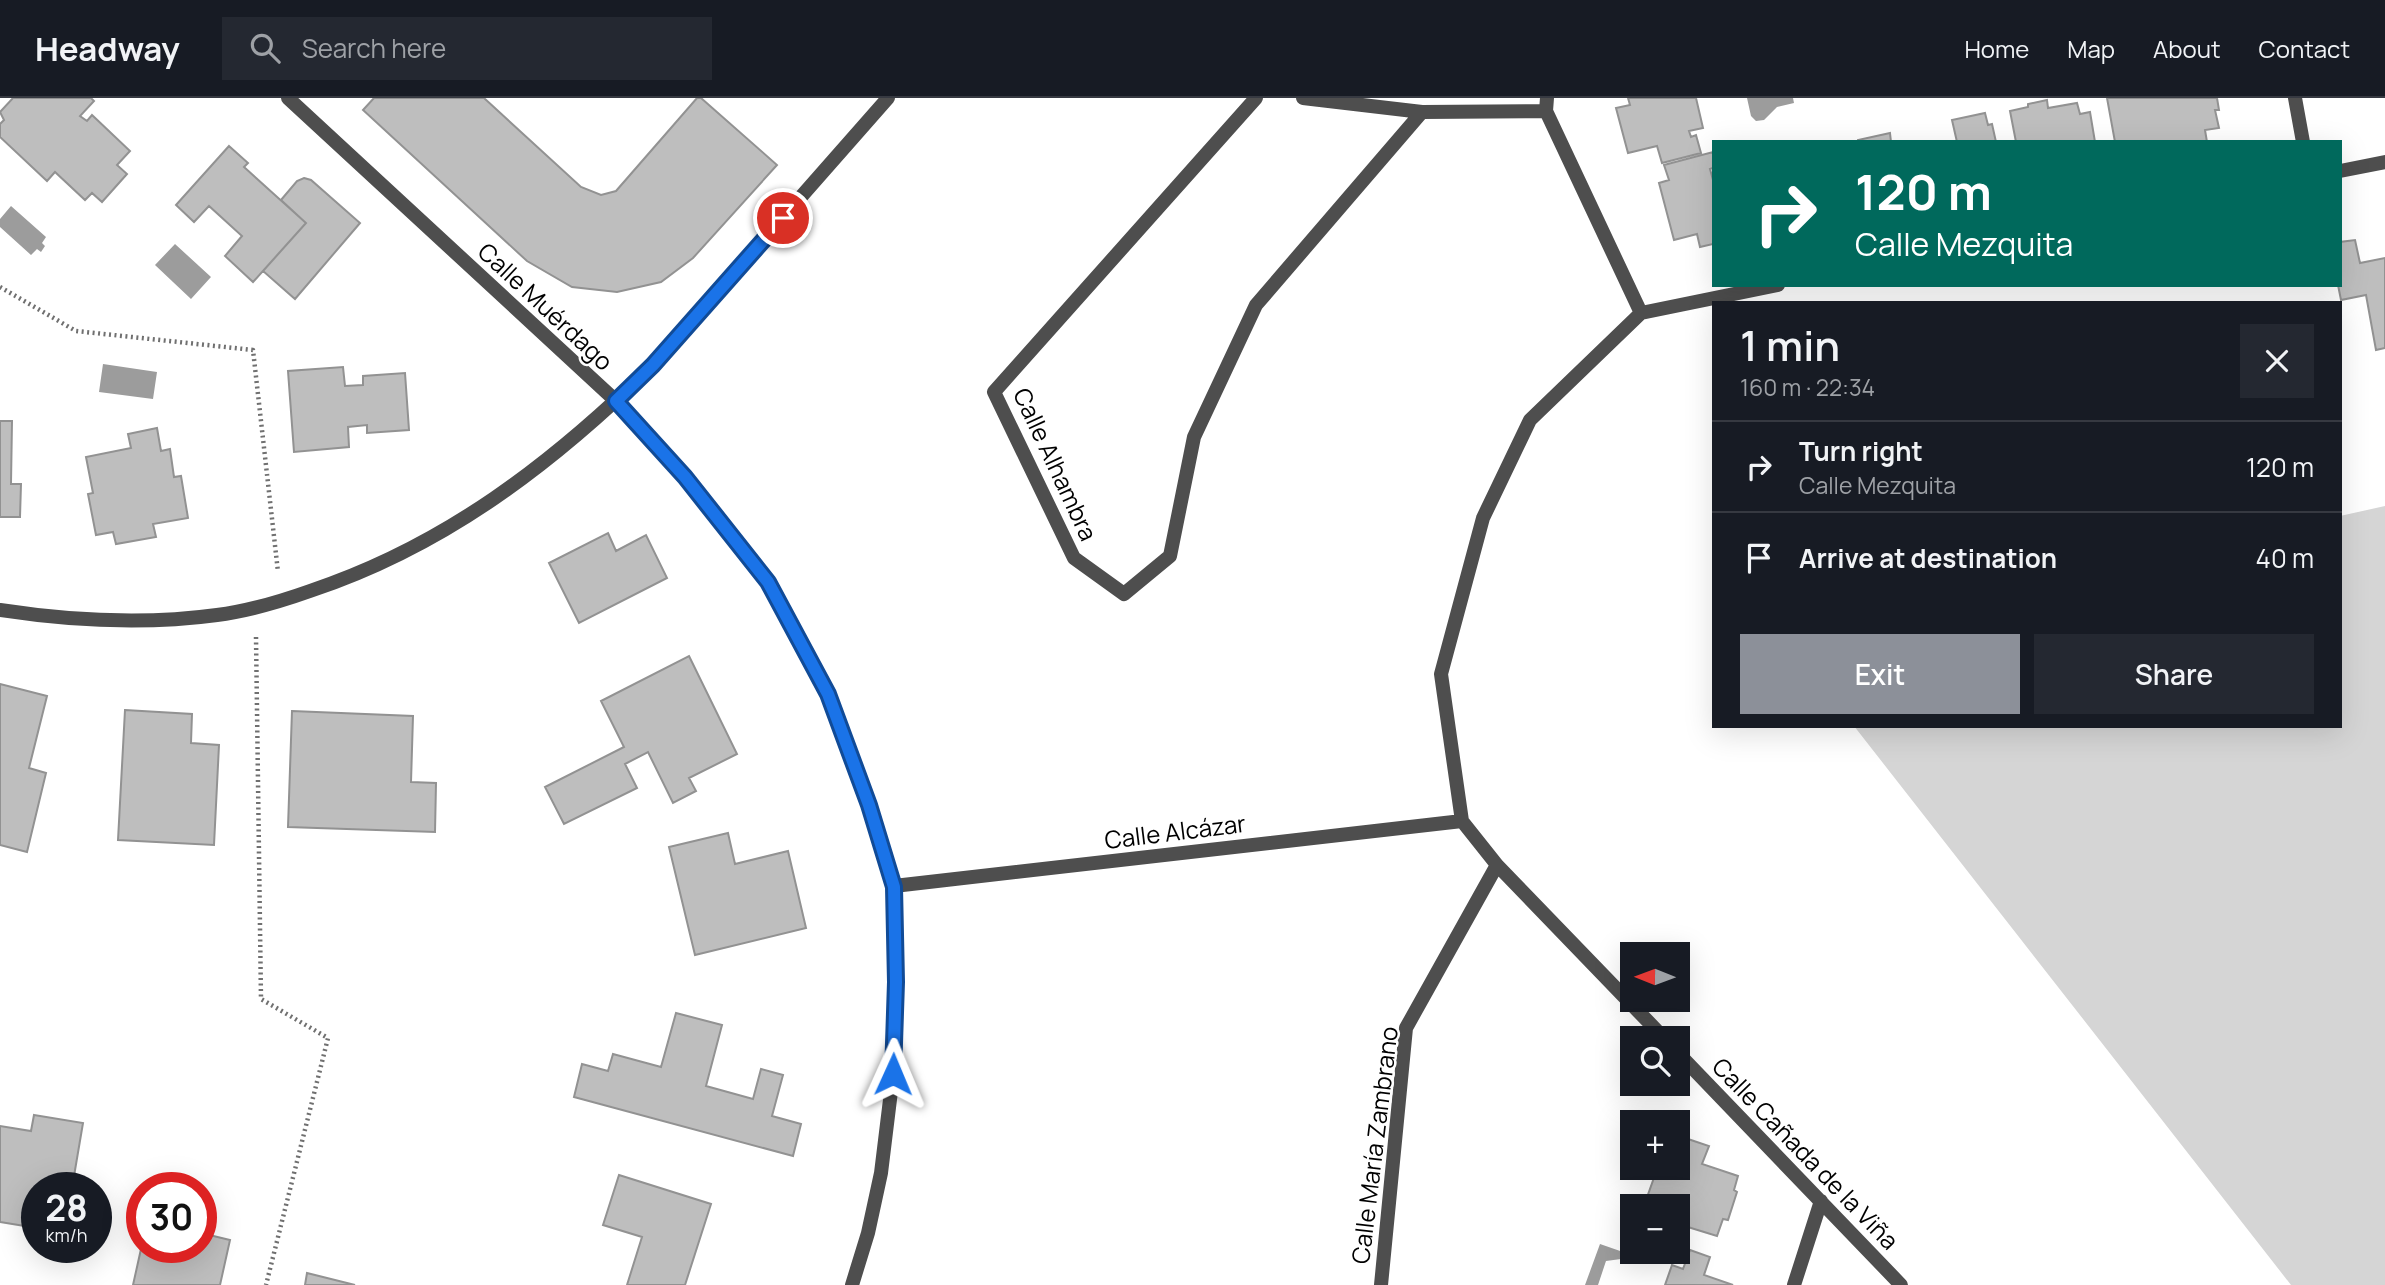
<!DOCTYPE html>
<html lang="en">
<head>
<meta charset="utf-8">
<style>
	:root { --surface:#171b24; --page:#242831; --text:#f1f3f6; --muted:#9ea1a6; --line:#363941; --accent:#8c9099 }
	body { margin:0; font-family:Manrope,sans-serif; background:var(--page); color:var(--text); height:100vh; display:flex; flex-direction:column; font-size:26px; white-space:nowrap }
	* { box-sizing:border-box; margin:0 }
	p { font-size:23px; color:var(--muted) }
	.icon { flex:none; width:38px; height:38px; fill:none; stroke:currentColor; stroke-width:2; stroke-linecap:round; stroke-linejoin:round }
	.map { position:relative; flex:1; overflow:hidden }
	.sheet { position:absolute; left:1712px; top:203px; width:630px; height:427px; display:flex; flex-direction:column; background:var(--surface); border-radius:0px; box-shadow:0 7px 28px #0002 }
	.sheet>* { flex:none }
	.guide { position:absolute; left:1712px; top:42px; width:630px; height:147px; border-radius:0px; box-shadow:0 7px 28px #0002; background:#00695c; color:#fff; overflow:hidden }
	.needle { width:46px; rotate:271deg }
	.tools { position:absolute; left:1620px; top:844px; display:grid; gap:14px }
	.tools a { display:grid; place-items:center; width:70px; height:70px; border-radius:0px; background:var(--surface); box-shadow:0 7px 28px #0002; font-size:35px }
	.speed { position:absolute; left:21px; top:1074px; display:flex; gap:14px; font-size:35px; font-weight:700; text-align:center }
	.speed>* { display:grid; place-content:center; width:91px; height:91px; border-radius:50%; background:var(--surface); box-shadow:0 7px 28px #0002; line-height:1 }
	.speed small { font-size:18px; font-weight:400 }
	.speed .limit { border:10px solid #d22; background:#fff; color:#111 }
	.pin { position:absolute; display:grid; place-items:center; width:60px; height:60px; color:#fff; margin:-30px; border:4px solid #fff; border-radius:50%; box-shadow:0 2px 7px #0007 }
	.me { position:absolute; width:77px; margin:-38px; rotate:1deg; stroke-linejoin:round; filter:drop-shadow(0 0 5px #0008) }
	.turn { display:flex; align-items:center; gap:24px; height:147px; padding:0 28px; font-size:32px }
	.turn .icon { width:91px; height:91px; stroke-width:2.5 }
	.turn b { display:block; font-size:49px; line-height:60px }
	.round { display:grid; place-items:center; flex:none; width:74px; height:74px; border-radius:0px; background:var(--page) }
	.headline { display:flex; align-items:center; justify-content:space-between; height:119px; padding:0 28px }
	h1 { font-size:42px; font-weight:600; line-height:52px }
	.primary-button { display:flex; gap:14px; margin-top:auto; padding:14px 28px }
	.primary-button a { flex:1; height:80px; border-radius:0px; background:var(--accent); color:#fff; font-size:28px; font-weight:600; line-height:80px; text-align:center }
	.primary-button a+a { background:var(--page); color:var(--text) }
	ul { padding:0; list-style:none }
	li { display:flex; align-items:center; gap:21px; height:91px; padding:0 28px; border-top:2px solid var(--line) }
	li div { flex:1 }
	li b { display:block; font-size:26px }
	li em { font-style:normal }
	header { display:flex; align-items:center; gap:42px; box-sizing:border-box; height:98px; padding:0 35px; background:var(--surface); border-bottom:2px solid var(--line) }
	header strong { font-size:33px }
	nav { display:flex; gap:38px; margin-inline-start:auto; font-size:24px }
	.search { width:490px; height:63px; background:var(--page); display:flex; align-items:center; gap:18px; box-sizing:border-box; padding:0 24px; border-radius:0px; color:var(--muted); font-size:26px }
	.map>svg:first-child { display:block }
</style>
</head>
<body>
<header>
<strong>Headway</strong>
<div class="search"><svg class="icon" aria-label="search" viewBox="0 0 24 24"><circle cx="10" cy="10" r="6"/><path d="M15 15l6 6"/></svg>Search here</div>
<nav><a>Home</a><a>Map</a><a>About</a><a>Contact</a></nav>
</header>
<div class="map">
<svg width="2385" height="1187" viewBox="0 0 2385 1187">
	<rect width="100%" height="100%" fill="#fff"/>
	<!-- green -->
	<path fill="#d5d5d5" d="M 2385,408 L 2385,1187 L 2291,1187 L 1854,628 L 2340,628 L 2340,418 Z"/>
	<!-- water -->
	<path fill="#9c9c9c" d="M 1747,0 L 1793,0 L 1794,5 L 1777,9 L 1764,22 L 1756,23 L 1751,18 Z
		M 11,108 L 46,139 L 42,145 L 45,148 L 41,154 L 37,151 L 31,157 L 0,129 L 0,121 Z
		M 175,146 L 211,179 L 191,201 L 155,167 Z
		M 103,266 L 157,274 L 153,301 L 99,294 Z
		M 1600,1146 L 1623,1154 L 1621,1161 L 1606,1163 L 1598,1187 L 1585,1187 Z"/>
	<!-- building -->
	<path fill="#bebebe" stroke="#929292" stroke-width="2" d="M 13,0 L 91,0 L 94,3 L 80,18 L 87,23 L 92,17 L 130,53 L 117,67 L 127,76 L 102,104 L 92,95 L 85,102 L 55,74 L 47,83 L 0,39 L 0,26 L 4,22 L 0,14 Z
		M 374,0 L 484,0 L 581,89 L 601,97 L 616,93 L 697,0 L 701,0 L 777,67 L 693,160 L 661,184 L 617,194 L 572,189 L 527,163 L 363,12 Z
		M 1628,0 L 1696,0 L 1703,30 L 1689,33 L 1691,39 L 1696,37 L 1701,55 L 1662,65 L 1657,48 L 1628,55 L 1616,10 L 1630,7 Z
		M 2107,0 L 2217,0 L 2219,12 L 2215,12 L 2219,30 L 2205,32 L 2207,44 L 2115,44 Z
		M 2047,2 L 2048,10 L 2077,5 L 2080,16 L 2090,14 L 2095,44 L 2016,44 L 2010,13 L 2028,9 L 2028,6 Z
		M 1985,15 L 1988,27 L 1992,26 L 1996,44 L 1957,44 L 1952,22 Z
		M 1890,35 L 1891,44 L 1858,44 L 1858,42 Z
		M 229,48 L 248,65 L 244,69 L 306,125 L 253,184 L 225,158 L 242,138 L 209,108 L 194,124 L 176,107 Z
		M 1713,54 L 1713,70 L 1710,71 L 1713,82 L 1713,146 L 1700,149 L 1697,136 L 1674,142 L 1659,85 L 1669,82 L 1664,67 Z
		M 304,80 L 311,82 L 360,125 L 295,201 L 263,173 L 306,125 L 281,102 L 297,83 Z
		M 2355,142 L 2360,165 L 2385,160 L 2385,250 L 2376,252 L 2366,197 L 2341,202 L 2338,187 L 2340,187 L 2340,144 Z
		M 343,269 L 345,288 L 363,287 L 363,278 L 405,275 L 409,332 L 367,335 L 367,327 L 348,329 L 349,349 L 294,354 L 288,273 Z
		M 0,323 L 12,323 L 11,386 L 21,386 L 20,419 L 0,419 Z
		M 157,330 L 161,353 L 170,351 L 174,379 L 181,378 L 188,420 L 153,426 L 156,439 L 116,446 L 113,434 L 96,437 L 88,396 L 93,395 L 86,359 L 131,350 L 128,336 Z
		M 608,435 L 616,453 L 646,437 L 667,480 L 579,525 L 549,465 Z
		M 689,558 L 737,656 L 689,680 L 696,693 L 673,705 L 648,654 L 625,666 L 637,690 L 564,726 L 545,689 L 624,649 L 601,603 Z
		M 0,586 L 47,598 L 29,670 L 46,675 L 27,754 L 0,747 Z
		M 125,612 L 192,616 L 191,645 L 219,647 L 214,747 L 118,742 Z
		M 292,613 L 413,618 L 411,684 L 436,685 L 435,734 L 288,729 Z
		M 728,735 L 735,766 L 788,753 L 806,830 L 695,857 L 669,749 Z
		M 676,915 L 722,927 L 706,988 L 753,1001 L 761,971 L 783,977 L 772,1018 L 801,1026 L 793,1058 L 574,999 L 582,966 L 608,973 L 613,956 L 661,969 Z
		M 34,1017 L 83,1025 L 72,1090 L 37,1090 L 37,1130 L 0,1124 L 0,1028 L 31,1033 Z
		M 1688,1041 L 1709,1048 L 1702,1066 L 1738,1078 L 1734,1092 L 1737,1094 L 1728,1122 L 1723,1121 L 1717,1138 L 1678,1126 L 1678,1108 L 1652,1108 L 1645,1105 L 1655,1077 L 1663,1079 L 1666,1069 L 1678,1069 L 1678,1059 L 1682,1060 Z
		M 619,1077 L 711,1106 L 685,1187 L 627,1187 L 642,1139 L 603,1127 Z
		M 201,1135 L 230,1142 L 220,1187 L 133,1187 L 141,1151 L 164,1156 L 166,1150 L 201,1150 Z
		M 1690,1152 L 1710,1159 L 1704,1177 L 1733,1187 L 1665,1187 L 1672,1167 L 1683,1171 Z
		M 307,1175 L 355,1187 L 305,1187 Z"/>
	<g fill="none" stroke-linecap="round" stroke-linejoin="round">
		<!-- path -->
		<path stroke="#707070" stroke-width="4.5" stroke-dasharray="2 3.5" stroke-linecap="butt" d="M 0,189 L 76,233 L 253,252 L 278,474
			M 256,539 L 261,901 L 328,940 L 266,1187"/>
		<!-- street -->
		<path stroke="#4e4e4e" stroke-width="14" d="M 288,0 L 616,303 L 685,379 L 768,484 L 828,596 L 869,707 L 894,788 L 896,884 L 893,977 L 881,1075 L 868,1135 L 852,1187
			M 1256,0 L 994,294 L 1074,460 L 1124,496 L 1170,458 L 1194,339 L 1256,207 L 1422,14
			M 1303,0 L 1422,14 L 1546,13
			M 1547,0 L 1546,13 L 1641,215
			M 2295,0 L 2303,44
			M 2340,73 L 2385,64
			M 0,512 C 72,523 144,527 217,517 C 249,513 279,504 310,493 C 445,448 552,366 653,267 L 888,0
			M 894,788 L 1462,723
			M 1664,940 L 1497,767 L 1462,723 L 1441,576 L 1483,420 L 1530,322 L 1641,215 L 1778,187
			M 1678,955 L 1901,1187
			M 1381,1187 L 1406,930 L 1497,767
			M 1794,1187 L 1821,1103"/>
	</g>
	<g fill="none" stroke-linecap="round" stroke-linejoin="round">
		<defs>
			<path id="route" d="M 783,120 L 653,267 L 616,303 L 685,379 L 768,484 L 828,596 L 869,707 L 894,789 L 896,884 L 893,976"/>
		</defs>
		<!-- route casing -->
		<use href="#route" stroke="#114b97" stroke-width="18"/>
		<!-- route -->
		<use href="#route" stroke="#1a73e8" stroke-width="12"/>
	</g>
	<g text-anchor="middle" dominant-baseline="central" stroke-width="5" stroke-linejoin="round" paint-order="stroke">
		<!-- street labels -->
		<g font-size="24" fill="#000" stroke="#fff">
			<text transform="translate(546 208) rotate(43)">Calle Muérdago</text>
			<text transform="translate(1056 366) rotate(65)">Calle Alhambra</text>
			<text transform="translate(1175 733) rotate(-7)">Calle Alcázar</text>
			<text transform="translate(1374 1047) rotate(-83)">Calle María Zambrano</text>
			<text transform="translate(1806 1055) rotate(46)">Calle Cañada de la Viña</text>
		</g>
	</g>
</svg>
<div class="tools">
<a><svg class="needle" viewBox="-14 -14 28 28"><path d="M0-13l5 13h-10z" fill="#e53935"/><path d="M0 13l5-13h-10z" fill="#9ea1a6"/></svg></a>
<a><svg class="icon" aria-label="search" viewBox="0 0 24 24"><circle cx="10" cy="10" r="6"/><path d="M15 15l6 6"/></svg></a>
<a>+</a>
<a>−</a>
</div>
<div class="speed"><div>28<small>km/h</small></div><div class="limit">30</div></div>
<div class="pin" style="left:783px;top:120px;background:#d93025"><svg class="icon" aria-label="arrive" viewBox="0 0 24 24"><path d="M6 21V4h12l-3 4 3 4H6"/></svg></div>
<svg class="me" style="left:893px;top:976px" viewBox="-20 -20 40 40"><path d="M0-17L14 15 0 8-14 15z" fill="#1a73e8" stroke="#fff" stroke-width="4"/></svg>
<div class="guide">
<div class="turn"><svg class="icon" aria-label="right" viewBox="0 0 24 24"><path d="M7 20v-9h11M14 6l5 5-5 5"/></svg><div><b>120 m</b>Calle Mezquita</div></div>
</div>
<section class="sheet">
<div class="headline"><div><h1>1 min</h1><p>160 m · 22:34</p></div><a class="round"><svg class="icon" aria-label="close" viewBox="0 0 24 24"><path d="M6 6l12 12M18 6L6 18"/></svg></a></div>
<ul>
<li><svg class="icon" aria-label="right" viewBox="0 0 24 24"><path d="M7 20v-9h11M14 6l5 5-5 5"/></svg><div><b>Turn right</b><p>Calle Mezquita</p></div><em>120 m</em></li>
<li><svg class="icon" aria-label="arrive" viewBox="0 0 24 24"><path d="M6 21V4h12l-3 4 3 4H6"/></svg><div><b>Arrive at destination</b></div><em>40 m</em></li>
</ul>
<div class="primary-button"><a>Exit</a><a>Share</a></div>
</section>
</div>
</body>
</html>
